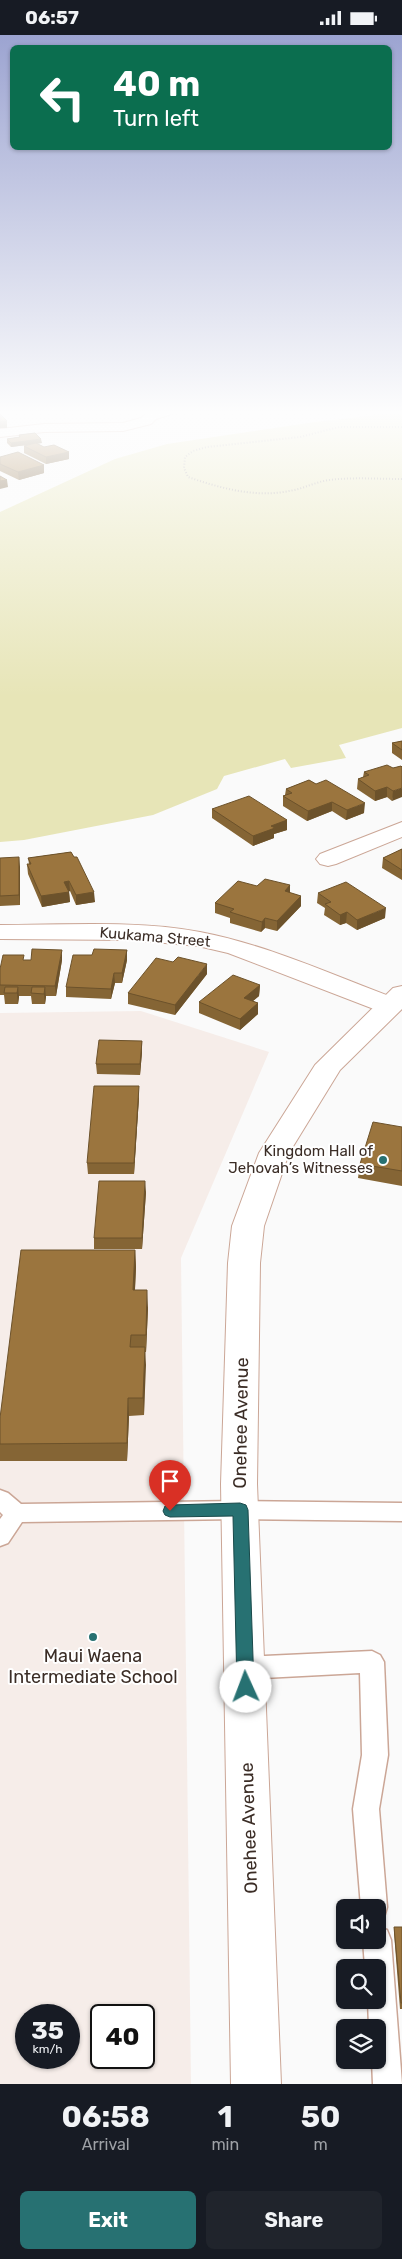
<!DOCTYPE html>
<html lang="en">
<head>
<meta charset="utf-8">
<style>
	:root { --surface:#171b24; --page:#20242c; --text:#f1f3f6; --muted:#9ea1a6; --accent:#277172 }
	body { margin:0; font-family:Rubik,sans-serif; background:var(--page); color:var(--text); height:100vh; display:flex; flex-direction:column; font-size:19px; white-space:nowrap }
	* { box-sizing:border-box; margin:0 }
	p { font-size:16px; color:var(--muted) }
	.icon { flex:none; width:28px; height:28px; fill:none; stroke:currentColor; stroke-width:2; stroke-linecap:round; stroke-linejoin:round }
	.map { position:relative; height:2049px; overflow:hidden }
	.sheet { display:flex; flex-direction:column; background:var(--surface); flex:1 }
	.sheet>* { flex:none }
	.top-card { position:absolute; left:10px; top:10px; width:382px; height:105px; border-radius:8px; box-shadow:0 1px 4px #0004; background:#0b6e4f; color:#fff; overflow:hidden }
	.buttons { position:absolute; left:336px; top:1864px; display:grid; gap:10px }
	.buttons a { display:grid; place-items:center; width:50px; height:50px; border-radius:8px; background:var(--surface); box-shadow:0 1px 4px #0004; font-size:25px }
	.speed { position:absolute; left:15px; top:1969px; display:flex; gap:10px; font-size:25px; font-weight:700; text-align:center }
	.speed>* { display:grid; place-content:center; width:65px; height:65px; border-radius:50%; background:var(--surface); box-shadow:0 1px 4px #0004; line-height:1 }
	.speed small { font-size:12px; font-weight:400 }
	.speed .limit { border:2px solid #111; border-radius:8px; background:#fff; color:#111 }
	.pin { position:absolute; display:grid; place-items:center; width:42px; height:42px; color:#fff; margin:-51px -21px; border-radius:50% 50% 50% 0; rotate:-45deg; box-shadow:0 0 5px #0007 }
	.pin .icon { rotate:45deg }
	.me { position:absolute; width:55px; margin:-28px; rotate:358deg; stroke-linejoin:round; filter:drop-shadow(0 0 4px #0008) }
	.turn { display:flex; align-items:center; gap:18px; height:105px; padding:0 20px; font-size:22px }
	.turn .icon { width:65px; height:65px; stroke-width:2.5 }
	.turn b { display:block; font-size:35px; line-height:42px }
	.eta { display:flex; justify-content:space-evenly; align-items:center; height:85px; text-align:center }
	.eta b { font-size:30px; font-weight:700; line-height:35px }
	.action { display:flex; gap:10px; margin-top:auto; padding:10px 20px }
	.action a { flex:1; height:58px; border-radius:8px; background:var(--accent); color:#fff; font-size:20px; font-weight:700; line-height:58px; text-align:center }
	.action a+a { background:var(--page); color:var(--text) }
	.status { display:flex; justify-content:space-between; align-items:center; height:35px; padding:0 25px; background:var(--surface); direction:ltr }
	.status svg { height:14px; fill:currentColor }
	.map>svg:first-child { display:block }
</style>
</head>
<body>
<div class="status"><b>06:57</b><svg viewBox="0 0 49 12"><path d="M0 12V9h3v3zM5 12V6h3v6zM10 12V3h3v9zM15 12V0h3v12zM26 1h20v11H26zM47 4h2v5h-2z"/></svg></div>
<div class="map">
<svg width="402" height="2049" viewBox="0 0 402 2049">
	<rect width="100%" height="100%" fill="#fafafa"/>
	<!-- built -->
	<path fill="#f6ede9" fill-rule="evenodd" d="M 141,976 L 269,1017 L 181,1223 L 191,2049 L 0,2049 L 0,978 ZM 26,1980 L 69,1980 L 69,2022 L 26,2022 ZM 101,1980 L 144,1980 L 144,2022 L 101,2022 Z"/>
	<!-- green -->
	<path fill="#e7e5b7" d="M 402,377 L 402,693 L 339,710 L 346,723 L 291,733 L 285,724 L 224,741 L 217,754 L 153,780 L 24,805 L 0,807 L 0,477 L 115,424 L 167,409 L 315,387 Z"/>
	<g fill="none" stroke-linecap="round" stroke-linejoin="round">
		<defs>
			<path id="service" d="M 0,1455 L 8,1458 L 21,1469 L 240,1466 L 402,1468 L 402,1486 L 240,1484 L 22,1487 L 8,1508 L 0,1511 L 0,1484 L 3,1480 L 0,1477 Z
				M 372,1616 L 380,1620 L 384,1627 L 388,1720 L 379,1774 L 387,1872 L 384,1882 L 378,1884 L 378,1872 L 361,1872 L 353,1774 L 362,1720 L 360,1638 L 245,1644 L 237,1641 L 233,1633 L 237,1625 L 245,1622 Z
				M 378,1892 L 387,1895 L 391,1905 L 402,2049 L 373,2049 L 372,2025 L 378,2025 L 378,1992 L 369,1992 L 368,1965 L 378,1965 L 378,1932 L 365,1932 L 363,1905 L 378,1905 Z"/>
			<path id="minor" d="M 156,375 L 177,375 L 175,378 L 156,384 L 151,389 L 123,396 L 44,397 L 0,402 L 0,394 L 44,389 L 123,388 L 141,383 L 146,378 Z
				M 402,787 L 402,802 L 336,829 L 328,831 L 320,829 L 316,824 L 320,819 Z
				M 0,890 C 63,890 139,885 200,897 C 268,910 333,940 397,964 L 401,970 L 397,976 L 388,978 L 379,976 L 228,918 L 198,911 L 132,905 L 0,904 Z"/>
			<path id="tertiary" d="M 402,951 L 402,974 L 340,1035 L 289,1118 L 264,1191 L 260,1228 L 257,1449 L 281,2049 L 231,2049 L 221,1449 L 228,1228 L 232,1191 L 259,1118 L 315,1030 L 393,953 Z"/>
		</defs>
		<!-- service casing -->
		<use href="#service" stroke="#cba696" stroke-width="3"/>
		<!-- minor casing -->
		<use href="#minor" stroke="#cba696" stroke-width="2"/>
		<!-- tertiary casing -->
		<use href="#tertiary" stroke="#cba696" stroke-width="2"/>
		<!-- path -->
		<path stroke="#a6a09d" stroke-width="2" stroke-dasharray="1 2" stroke-linecap="butt" d="M 402,392 L 339,392 L 300,402 L 207,412 L 193,416 L 185,422 L 184,433 L 188,442 C 220,453 255,463 289,456 C 303,454 315,447 329,445 C 353,442 378,444 402,444"/>
		<!-- service -->
		<use href="#service" fill="#fff" fill-rule="evenodd"/>
		<!-- minor -->
		<use href="#minor" fill="#fff" fill-rule="evenodd"/>
		<!-- tertiary -->
		<use href="#tertiary" fill="#fff" fill-rule="evenodd"/>
	</g>
	<!-- wall -->
	<path fill="#856535" d="M 19,400 L 42,408 L 11,412 L 7,408 L 7,404 L 19,402 Z
		M 24,411 L 44,412 L 69,417 L 69,424 L 46,429 L 24,418 Z
		M 0,422 L 44,430 L 44,438 L 19,445 L 0,436 Z
		M 402,706 L 402,725 L 392,718 L 392,708 Z
		M 401,731 L 392,766 L 387,762 L 375,766 L 357,754 L 358,744 L 363,742 L 364,737 L 393,733 Z
		M 309,745 L 364,778 L 346,785 L 332,776 L 307,786 L 283,771 L 283,761 L 285,760 L 286,754 Z
		M 212,774 L 287,785 L 287,795 L 274,799 L 274,803 L 253,811 L 212,783 Z
		M 402,814 L 402,845 L 382,833 L 383,823 Z
		M 71,817 L 95,867 L 76,870 L 70,856 L 69,856 L 70,867 L 42,872 L 28,839 L 27,829 L 29,829 L 28,823 Z
		M 0,823 L 20,832 L 20,870 L 0,871 Z
		M 290,850 L 290,858 L 301,861 L 301,871 L 277,896 L 265,893 L 261,897 L 230,888 L 230,883 L 215,878 L 215,868 L 257,851 Z
		M 318,858 L 385,883 L 357,895 L 346,888 L 340,890 L 324,880 L 325,873 L 317,868 Z
		M 127,915 L 127,925 L 122,948 L 115,948 L 111,964 L 66,962 L 66,952 L 92,920 Z
		M 24,925 L 62,925 L 56,961 L 46,961 L 45,969 L 32,969 L 31,961 L 19,961 L 18,969 L 5,969 L 4,960 L 0,960 L 0,934 Z
		M 207,939 L 175,980 L 128,969 L 128,958 Z
		M 260,950 L 259,961 L 253,966 L 258,968 L 258,979 L 240,995 L 199,978 L 199,967 Z
		M 142,1006 L 142,1017 L 140,1040 L 97,1039 L 96,1029 Z
		M 139,1062 L 134,1139 L 88,1139 L 87,1128 Z
		M 402,1092 L 402,1151 L 358,1143 L 360,1129 Z
		M 146,1157 L 142,1214 L 94,1214 L 94,1203 Z
		M 135,1215 L 136,1232 L 135,1255 L 148,1273 L 146,1317 L 145,1317 L 144,1380 L 129,1381 L 127,1426 L 0,1426 L 0,1383 Z
		M 394,1892 L 402,1892 L 402,1974 L 400,1974 L 394,1898 Z"/>
	<!-- shaded-wall -->
	<path fill="#6c522b" d="M 0,386 L 7,386 L 7,393 L 0,393 Z
		M 41,404 L 42,408 L 11,412 L 11,408 Z
		M 69,417 L 69,424 L 46,429 L 46,422 Z
		M 44,430 L 44,438 L 19,445 L 18,437 Z
		M 0,443 L 7,445 L 8,452 L 0,454 Z
		M 387,752 L 387,762 L 375,766 L 375,756 Z
		M 402,753 L 402,762 L 392,766 L 393,756 Z
		M 332,767 L 332,776 L 307,786 L 308,776 Z
		M 365,768 L 364,778 L 346,785 L 347,775 Z
		M 287,785 L 287,795 L 274,799 L 274,803 L 253,811 L 253,801 L 271,791 Z
		M 19,822 L 20,832 L 20,870 L 19,860 Z
		M 69,846 L 70,856 L 65,857 L 64,847 Z
		M 290,850 L 290,860 L 285,856 Z
		M 69,857 L 70,867 L 42,872 L 41,861 Z
		M 94,857 L 95,867 L 76,870 L 76,860 Z
		M 301,861 L 301,871 L 277,896 L 277,886 Z
		M 386,873 L 385,883 L 357,895 L 357,885 Z
		M 347,877 L 346,888 L 340,890 L 340,880 Z
		M 265,883 L 265,893 L 261,897 L 262,887 Z
		M 62,915 L 62,925 L 56,961 L 55,951 Z
		M 127,915 L 127,925 L 122,948 L 122,938 Z
		M 207,929 L 207,939 L 175,980 L 175,970 Z
		M 114,938 L 115,948 L 111,964 L 111,954 Z
		M 260,950 L 259,961 L 244,973 L 244,963 Z
		M 18,952 L 19,962 L 18,969 L 17,958 Z
		M 45,952 L 46,962 L 45,969 L 44,959 Z
		M 258,968 L 258,979 L 240,995 L 240,984 Z
		M 142,1006 L 142,1017 L 140,1040 L 140,1029 Z
		M 139,1051 L 139,1062 L 134,1139 L 134,1128 Z
		M 145,1146 L 146,1157 L 142,1214 L 142,1203 Z
		M 135,1215 L 136,1232 L 134,1273 L 133,1255 Z
		M 147,1255 L 148,1273 L 146,1317 L 146,1300 Z
		M 145,1312 L 146,1330 L 144,1380 L 143,1363 Z
		M 128,1363 L 129,1381 L 127,1426 L 127,1408 Z"/>
	<!-- building -->
	<path fill="#9b753e" stroke="#6c522b" d="M 0,379 L 7,386 L 0,386 Z
		M 35,398 L 41,404 L 11,408 L 7,404 L 20,402 L 19,400 Z
		M 36,408 L 44,412 L 54,410 L 69,417 L 46,422 L 24,411 Z
		M 18,417 L 44,430 L 18,437 L 0,429 L 0,422 Z
		M 0,441 L 7,445 L 0,446 Z
		M 402,706 L 402,715 L 392,708 Z
		M 387,730 L 393,733 L 401,731 L 402,732 L 402,753 L 393,756 L 387,752 L 375,756 L 358,744 L 369,740 L 364,737 Z
		M 309,745 L 316,749 L 326,745 L 365,768 L 347,775 L 332,767 L 308,776 L 283,761 L 292,758 L 286,754 Z
		M 249,761 L 287,785 L 271,791 L 275,793 L 253,801 L 212,774 Z
		M 402,814 L 402,835 L 383,823 Z
		M 71,817 L 74,822 L 77,822 L 94,857 L 76,860 L 69,846 L 64,847 L 69,857 L 41,861 L 27,829 L 31,829 L 28,823 Z
		M 19,822 L 19,860 L 0,861 L 0,823 Z
		M 265,844 L 290,850 L 285,856 L 301,861 L 277,886 L 265,883 L 262,887 L 230,877 L 234,874 L 215,868 L 238,846 L 257,851 Z
		M 346,847 L 386,873 L 357,885 L 347,877 L 340,880 L 325,869 L 331,867 L 318,858 Z
		M 32,914 L 62,915 L 55,951 L 0,950 L 0,934 L 3,920 L 24,920 L 23,925 L 31,925 Z
		M 94,914 L 127,915 L 122,938 L 114,938 L 111,954 L 66,952 L 73,920 L 92,920 Z
		M 178,922 L 207,929 L 175,970 L 128,958 L 156,923 L 173,927 Z
		M 233,940 L 260,950 L 244,963 L 258,968 L 240,984 L 199,967 Z
		M 5,952 L 18,952 L 17,958 L 4,958 Z
		M 32,952 L 45,952 L 44,959 L 31,958 Z
		M 99,1005 L 142,1006 L 140,1029 L 96,1029 Z
		M 94,1051 L 139,1051 L 134,1128 L 87,1128 Z
		M 373,1087 L 402,1092 L 402,1136 L 360,1129 Z
		M 99,1146 L 145,1146 L 142,1203 L 94,1203 Z
		M 21,1215 L 135,1215 L 133,1255 L 147,1255 L 146,1300 L 131,1300 L 130,1312 L 145,1312 L 143,1363 L 128,1363 L 127,1408 L 0,1409 L 0,1383 Z
		M 394,1892 L 402,1892 L 402,1968 L 401,1968 Z"/>
	<!-- sky -->
	<linearGradient id="sky" x2="0" y2="1"><stop stop-color="#9ca4d1"/><stop offset="0.57" stop-color="#fdfdfd"/><stop offset="1" stop-color="#fdfdfd" stop-opacity="0"/></linearGradient>
	<rect width="402" height="662" fill="url(#sky)"/>
	<!-- route -->
	<path fill="#277172" stroke="#19494a" d="M 240,1468 L 246,1470 L 248,1475 L 254,1652 L 251,1657 L 246,1660 L 240,1657 L 237,1652 L 233,1481 L 170,1482 L 165,1480 L 163,1476 L 165,1471 L 170,1470 Z"/>
	<!-- markers -->
	<g fill="#277172" stroke="#fff" stroke-width="2">
		<circle cx="383" cy="1125" r="5"/>
		<circle cx="93" cy="1602" r="5"/>
	</g>
	<g text-anchor="middle" dominant-baseline="central" stroke-width="4" stroke-linejoin="round" paint-order="stroke">
		<!-- street labels -->
		<g font-size="15" fill="#3b2d26" stroke="#fff">
			<text transform="translate(155 902) rotate(5)">Kuukama Street</text>
		</g>
		<!-- poi labels -->
		<g font-size="15" fill="#3b2d26" stroke="#fff" text-anchor="end">
			<text x="373" y="1116">Kingdom Hall of<tspan x="373" dy="17">Jehovah’s Witnesses</tspan></text>
		</g>
		<!-- near-street labels -->
		<g font-size="18" fill="#3b2d26" stroke="#fff">
			<text transform="translate(241 1388) rotate(-89)">Onehee Avenue</text>
			<text transform="translate(249 1793) rotate(-92)">Onehee Avenue</text>
		</g>
		<!-- near-poi labels -->
		<g font-size="18" fill="#3b2d26" stroke="#fff">
			<text x="93" y="1621">Maui Waena<tspan x="93" dy="21">Intermediate School</tspan></text>
		</g>
	</g>
</svg>
<div class="buttons">
<a><svg class="icon" aria-label="sound" viewBox="0 0 24 24"><path d="M4 9h4l5-4v14l-5-4H4zM17 9q2 3 0 6"/></svg></a>
<a><svg class="icon" aria-label="search" viewBox="0 0 24 24"><circle cx="10" cy="10" r="6"/><path d="M15 15l6 6"/></svg></a>
<a><svg class="icon" aria-label="layers" viewBox="0 0 24 24"><path d="M12 4l9 5-9 5-9-5zM3 14l9 5 9-5"/></svg></a>
</div>
<div class="speed"><div>35<small>km/h</small></div><div class="limit">40</div></div>
<div class="pin" style="left:170px;top:1476px;background:#d93025"><svg class="icon" aria-label="arrive" viewBox="0 0 24 24"><path d="M6 21V4h12l-3 4 3 4H6"/></svg></div>
<svg class="me" style="left:246px;top:1652px" viewBox="-20 -20 40 40"><circle r="19" fill="#fff"/><path d="M0-13L10 11 0 6-10 11z" fill="#277172"/></svg>
<div class="top-card">
<div class="turn"><svg class="icon" aria-label="left" viewBox="0 0 24 24"><path d="M17 20v-9H6M10 6l-5 5 5 5"/></svg><div><b>40 m</b>Turn left</div></div>
</div>
</div>
<section class="sheet">
<div class="eta">
<div><b>06:58</b><p>Arrival</p></div>
<div><b>1</b><p>min</p></div>
<div><b>50</b><p>m</p></div>
</div>
<div class="action"><a>Exit</a><a>Share</a></div>
</section>
</body>
</html>
